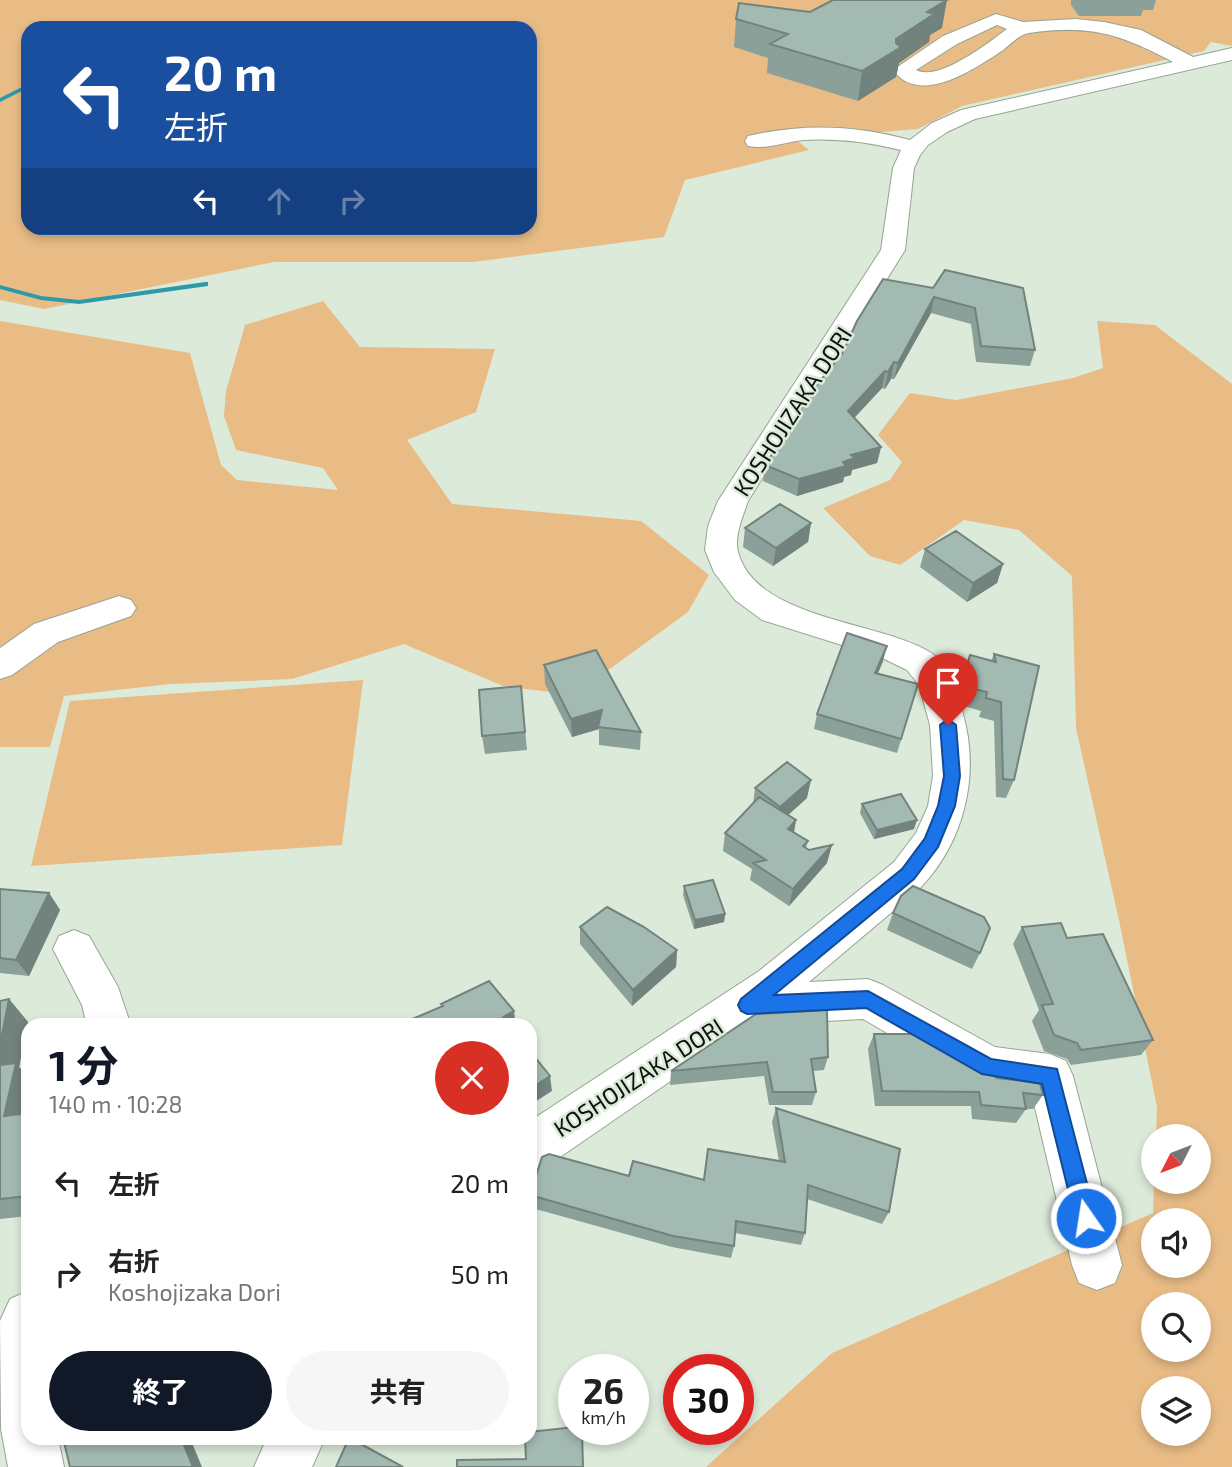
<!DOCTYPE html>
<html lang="ja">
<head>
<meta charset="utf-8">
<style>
	:root { --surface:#fff; --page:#f6f6f6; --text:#222; --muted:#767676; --accent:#111827 }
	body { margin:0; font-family:"Exo 2","Noto Sans JP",sans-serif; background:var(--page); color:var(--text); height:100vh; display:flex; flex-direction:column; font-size:26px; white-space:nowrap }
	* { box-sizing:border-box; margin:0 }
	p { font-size:23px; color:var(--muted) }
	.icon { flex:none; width:38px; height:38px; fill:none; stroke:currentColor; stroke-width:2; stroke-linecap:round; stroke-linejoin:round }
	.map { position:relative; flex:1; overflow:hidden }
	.details { position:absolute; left:21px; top:1018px; width:516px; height:427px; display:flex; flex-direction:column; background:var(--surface); border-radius:21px; box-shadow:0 4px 10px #0003 }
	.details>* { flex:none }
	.banner { position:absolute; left:21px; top:21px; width:516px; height:214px; border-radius:21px; box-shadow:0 4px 10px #0003; background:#1a4fa0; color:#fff; overflow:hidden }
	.needle { width:46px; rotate:228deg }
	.fabs { position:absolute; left:1141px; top:1124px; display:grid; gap:14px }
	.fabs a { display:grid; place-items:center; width:70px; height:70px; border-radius:50%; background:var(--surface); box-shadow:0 4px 10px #0003; font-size:35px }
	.speed { position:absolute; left:558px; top:1354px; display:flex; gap:14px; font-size:35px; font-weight:700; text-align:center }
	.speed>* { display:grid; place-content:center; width:91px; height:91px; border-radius:50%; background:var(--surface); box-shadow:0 4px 10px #0003; line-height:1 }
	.speed small { font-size:18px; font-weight:400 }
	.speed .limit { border:10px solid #d22; background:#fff; color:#111 }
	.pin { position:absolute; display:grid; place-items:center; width:60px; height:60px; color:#fff; margin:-72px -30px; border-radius:50% 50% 50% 0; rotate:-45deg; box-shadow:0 0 7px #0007 }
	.pin .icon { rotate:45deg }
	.me { position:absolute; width:77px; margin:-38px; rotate:347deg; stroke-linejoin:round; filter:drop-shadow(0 0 5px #0008) }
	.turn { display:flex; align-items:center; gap:24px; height:147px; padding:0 28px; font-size:32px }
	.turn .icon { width:91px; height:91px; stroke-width:2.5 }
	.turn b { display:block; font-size:49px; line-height:60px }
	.lanes { display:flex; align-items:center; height:66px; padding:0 28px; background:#0003; justify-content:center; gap:35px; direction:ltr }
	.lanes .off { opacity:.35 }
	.round { display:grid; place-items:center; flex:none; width:74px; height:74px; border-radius:37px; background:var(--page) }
	.summary { display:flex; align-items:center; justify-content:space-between; height:119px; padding:0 28px }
	h1 { font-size:42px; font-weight:700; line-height:52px; color:var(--accent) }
	.action { display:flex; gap:14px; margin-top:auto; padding:14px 28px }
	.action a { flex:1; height:80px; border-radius:42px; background:var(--accent); color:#fff; font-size:28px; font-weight:700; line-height:80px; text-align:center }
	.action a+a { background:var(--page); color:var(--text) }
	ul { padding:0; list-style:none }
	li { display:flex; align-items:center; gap:21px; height:91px; padding:0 28px }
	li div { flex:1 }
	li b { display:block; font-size:26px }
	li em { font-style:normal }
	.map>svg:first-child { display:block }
</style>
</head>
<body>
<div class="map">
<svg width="1232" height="1467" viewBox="0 0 1232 1467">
	<rect width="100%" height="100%" fill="#dcead9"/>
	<!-- green -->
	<path fill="#e9bc86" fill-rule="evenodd" d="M 0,0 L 1232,0 L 1232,46 L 1211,42 L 1204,51 L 962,106 L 918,129 L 795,139 L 809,150 L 685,180 L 664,237 L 473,262 L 274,262 L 44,309 L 0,300 ZM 28,28 L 530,28 L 530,228 L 28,228 Z
		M 323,301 L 360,347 L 495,349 L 476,412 L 407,440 L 452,504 L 641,521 L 709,575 L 688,612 L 574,695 L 503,686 L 404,644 L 292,679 L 170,684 L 64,696 L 50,747 L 0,747 L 0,321 L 190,353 L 221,465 L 237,480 L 338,490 L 323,468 L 236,450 L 224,416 L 226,391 L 245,325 Z
		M 1097,321 L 1155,325 L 1232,384 L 1232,1467 L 706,1467 L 832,1353 L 1153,1213 L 1154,1181 L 1199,1181 L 1199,1136 L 1156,1136 L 1157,1107 L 1120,925 L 1076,728 L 1072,576 L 1019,530 L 964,520 L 900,565 L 870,556 L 823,508 L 890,480 L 902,462 L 878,435 L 910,393 L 956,400 L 1073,378 L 1103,368 ZM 1153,1220 L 1199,1220 L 1199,1265 L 1153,1265 ZM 1153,1304 L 1199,1304 L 1199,1349 L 1153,1349 ZM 1153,1388 L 1199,1388 L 1199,1433 L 1153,1433 Z
		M 363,680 L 342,845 L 31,866 L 70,701 Z"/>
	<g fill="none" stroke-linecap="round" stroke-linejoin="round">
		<!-- stream -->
		<path fill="#3099a9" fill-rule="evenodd" d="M 28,84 L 28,88 L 0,102 L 0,98 Z
			M 205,282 L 208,282 L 208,286 L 79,304 L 41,300 L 0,289 L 0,285 L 41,296 L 79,300 Z"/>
		<defs>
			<path id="minor" d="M 996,14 L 1023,22 L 1076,19 L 1104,22 L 1141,30 L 1193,57 L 1232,48 L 1232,60 L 975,119 L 947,132 L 928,145 L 920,155 L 914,168 L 905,250 L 748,501 C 743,516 734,536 738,552 C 756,619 876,621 928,651 C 951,664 957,691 963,714 C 980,774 965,840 922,886 C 912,897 898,907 886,917 C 860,939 835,960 809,982 L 868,979 L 883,985 L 995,1047 L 1050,1054 L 1066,1061 L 1073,1076 L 1122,1265 L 1115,1283 L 1097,1290 L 1079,1283 L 1072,1265 L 1032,1095 L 989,1090 L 973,1083 L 863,1019 L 752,1025 L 547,1166 L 530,1173 L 530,1121 L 759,971 L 894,862 L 916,833 L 928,806 L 933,776 L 930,725 L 919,685 L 907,670 L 880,657 L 762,620 L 735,600 L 714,572 L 705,550 L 708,526 L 718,501 L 881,250 L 893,168 L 901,150 C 868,142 836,138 803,140 C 786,142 765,150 748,146 L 745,141 L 748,136 C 803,123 856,125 910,140 L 932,123 L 961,110 L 1173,62 C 1120,34 1090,24 1029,33 C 1020,34 1011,44 1003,50 C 976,68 920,107 893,70 L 943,36 ZM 997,25 L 1007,29 C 988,43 939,82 916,70 L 957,44 Z
				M 119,596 L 131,600 L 136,608 L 131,616 L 58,642 L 12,675 L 0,679 L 0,648 L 34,624 Z
				M 74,930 L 89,936 L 118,987 L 131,1026 L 87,1026 L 82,1005 L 53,949 L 59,936 Z
				M 28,1291 L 28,1438 L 58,1438 L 64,1467 L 8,1467 L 1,1429 L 0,1321 L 10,1299 Z
				M 267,1438 L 325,1438 L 312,1467 L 254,1467 Z"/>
		</defs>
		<!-- minor casing -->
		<use href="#minor" stroke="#97a494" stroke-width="2"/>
		<!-- minor -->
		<use href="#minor" fill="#fff" fill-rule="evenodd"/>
	</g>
	<!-- wall -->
	<path fill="#8ca09a" d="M 1071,0 L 1156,0 L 1153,10 L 1143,10 L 1141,16 L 1079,16 L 1071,5 Z
		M 736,19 L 942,28 L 930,35 L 929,42 L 899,63 L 896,77 L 858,101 L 767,73 L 768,58 L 734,47 Z
		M 945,270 L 1035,350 L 1030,366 L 976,362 L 971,324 L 931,313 L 894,379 L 891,379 L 885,389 L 882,388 L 854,418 L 881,447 L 877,463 L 852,470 L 851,475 L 844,477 L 843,482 L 797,496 L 763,481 L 765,465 L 933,288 Z
		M 811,523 L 808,542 L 773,566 L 743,547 L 745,528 Z
		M 925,549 L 1003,564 L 997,583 L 967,602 L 920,567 Z
		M 994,654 L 1039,666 L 1014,780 L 1006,798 L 996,797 L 994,721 L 979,717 L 981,711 L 964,706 L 959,691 L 970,655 L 991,661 Z
		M 883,661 L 878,673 L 918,684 L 897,753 L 814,729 L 817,714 Z
		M 544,665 L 641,732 L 640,750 L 599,745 L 599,729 L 572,737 L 545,684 Z
		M 521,686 L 527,750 L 485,754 L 482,736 Z
		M 755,788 L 807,798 L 788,815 L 796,820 L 794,832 L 808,841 L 806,848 L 827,863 L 789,906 L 750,880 L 752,869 L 723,851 L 725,833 L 753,804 Z
		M 862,804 L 914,829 L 874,839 L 860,813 Z
		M 684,886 L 725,914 L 724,922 L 694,929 L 683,895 Z
		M 0,889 L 49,893 L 60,910 L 29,976 L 0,973 Z
		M 893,913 L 980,953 L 972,969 L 887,930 Z
		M 580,927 L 677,950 L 676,967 L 632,1006 L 580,944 Z
		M 1022,927 L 1067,938 L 1153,1040 L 1141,1055 L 1071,1065 L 1067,1059 L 1044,1051 L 1032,1021 L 1039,1010 L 1013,944 Z
		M 9,999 L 28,1022 L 19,1067 L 28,1076 L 28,1216 L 0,1219 L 0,1001 Z
		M 874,1034 L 997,1078 L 1043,1095 L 1033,1109 L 1026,1109 L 1016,1123 L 972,1119 L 971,1106 L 875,1106 L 868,1049 Z
		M 828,1057 L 824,1070 L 813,1071 L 816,1092 L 812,1105 L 769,1105 L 764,1076 L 670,1085 L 671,1071 Z
		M 776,1108 L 889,1212 L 882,1224 L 807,1199 L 805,1233 L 801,1245 L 735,1233 L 734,1246 L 731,1258 L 672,1247 L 532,1208 L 530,1194 L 704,1180 L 708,1149 L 779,1161 L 772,1122 Z"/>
	<!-- shaded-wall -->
	<path fill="#72827d" d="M 947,0 L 942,28 L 930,35 L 929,42 L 899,63 L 896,77 L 858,101 L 862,71 L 927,12 Z
		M 934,297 L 931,313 L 894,379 L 898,363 Z
		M 894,362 L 891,379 L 885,389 L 888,372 Z
		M 885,371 L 882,388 L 845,428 L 848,411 Z
		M 881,447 L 877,463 L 852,470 L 851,475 L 844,477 L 843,482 L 797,496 L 799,479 L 843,462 L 851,455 Z
		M 811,523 L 808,542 L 773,566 L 776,548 Z
		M 1003,564 L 997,583 L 967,602 L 973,583 Z
		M 887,646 L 883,661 L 872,688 L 875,673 Z
		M 602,710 L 599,729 L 572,737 L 571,719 Z
		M 811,780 L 807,798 L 777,825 L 780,807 Z
		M 796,820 L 793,838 L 788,829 Z
		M 917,820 L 914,829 L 874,839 L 877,830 Z
		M 832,845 L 827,863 L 789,906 L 793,889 Z
		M 49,893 L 60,910 L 29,976 L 16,960 Z
		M 725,914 L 724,922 L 694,929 L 695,920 Z
		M 677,950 L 676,967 L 632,1006 L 633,990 Z
		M 9,999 L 28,1022 L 19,1067 L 28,1076 L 28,1119 L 4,1116 L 0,1070 L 0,1045 Z
		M 514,1011 L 516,1026 L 504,1026 L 503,1017 Z
		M 550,1076 L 552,1091 L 530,1105 L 530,1089 Z
		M 181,1438 L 190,1438 L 202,1467 L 193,1467 Z"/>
	<!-- building -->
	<path fill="#a3bab3" stroke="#72827d" stroke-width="2" d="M 833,0 L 947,0 L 927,12 L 934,14 L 896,39 L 896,43 L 901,47 L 862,71 L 770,44 L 788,34 L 736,19 L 739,3 L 810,12 Z
		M 945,270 L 1023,288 L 1035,350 L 981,346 L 975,308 L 934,297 L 898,363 L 894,362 L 888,372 L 885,371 L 848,411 L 881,447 L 851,455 L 855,458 L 843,462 L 846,466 L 799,479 L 765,465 L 814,388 L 842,354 L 857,321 L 883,279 L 933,288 Z
		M 780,504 L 811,523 L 776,548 L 745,528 Z
		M 956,531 L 1003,564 L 973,583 L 925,549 Z
		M 847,633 L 887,646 L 875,673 L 918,684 L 901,739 L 817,714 Z
		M 596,650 L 641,732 L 598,727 L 602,710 L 571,719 L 544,665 Z
		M 994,654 L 1039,666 L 1014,780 L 1003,779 L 1001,702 L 986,698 L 987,692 L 970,688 L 965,672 L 970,655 L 996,662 Z
		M 521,686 L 525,732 L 482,736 L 479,690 Z
		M 787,762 L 811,780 L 780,807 L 755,788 Z
		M 901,794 L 917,820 L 877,830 L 862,804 Z
		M 759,797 L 796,820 L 788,829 L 808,841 L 803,846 L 809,850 L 832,845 L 793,889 L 753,863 L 766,860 L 725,833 Z
		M 713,880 L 725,914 L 695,920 L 684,886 Z
		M 913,886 L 984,917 L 990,928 L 980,953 L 893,913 L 901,896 Z
		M 0,889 L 49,893 L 16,960 L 0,958 Z
		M 607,907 L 644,927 L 677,950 L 633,990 L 580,927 Z
		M 1061,923 L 1067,938 L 1103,934 L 1153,1040 L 1081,1050 L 1077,1043 L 1054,1035 L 1042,1005 L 1053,1004 L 1022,927 Z
		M 489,981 L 514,1011 L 503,1017 L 509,1026 L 396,1026 L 443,1006 L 441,1004 Z
		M 9,999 L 0,1045 L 0,1001 Z
		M 827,1010 L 828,1057 L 811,1059 L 816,1092 L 773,1092 L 767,1062 L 671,1071 L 756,1014 Z
		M 874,1034 L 917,1034 L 997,1078 L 1040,1083 L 1043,1095 L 1023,1093 L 1026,1109 L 981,1105 L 979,1092 L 882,1091 Z
		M 530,1051 L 550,1076 L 530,1089 Z
		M 16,1063 L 4,1116 L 28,1113 L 28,1196 L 0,1199 L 0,1065 Z
		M 776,1108 L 900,1149 L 889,1212 L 808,1185 L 805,1233 L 736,1221 L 734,1246 L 673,1236 L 530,1195 L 542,1157 L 549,1154 L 629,1176 L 633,1161 L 704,1180 L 708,1149 L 785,1162 Z
		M 574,1427 L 574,1430 L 582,1430 L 583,1467 L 457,1467 L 457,1460 L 526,1459 L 525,1438 L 530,1438 L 530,1432 Z
		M 63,1438 L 181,1438 L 193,1467 L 70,1467 Z
		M 349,1438 L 350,1438 L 403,1467 L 336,1467 Z"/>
	<!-- route -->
	<path fill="#1a73e8" stroke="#114b97" stroke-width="2" d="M 948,719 L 956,725 L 960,776 L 955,806 L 938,847 L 914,879 L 774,995 L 868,991 L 991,1059 L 1057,1069 L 1096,1218 L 1093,1225 L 1086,1229 L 1078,1225 L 1075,1218 L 1042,1084 L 982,1074 L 866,1008 L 747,1014 L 741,1011 L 738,1005 L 741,999 L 902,869 L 925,838 L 938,806 L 944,776 L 940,725 Z"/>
	<g text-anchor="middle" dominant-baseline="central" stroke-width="5" stroke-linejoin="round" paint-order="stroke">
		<!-- street labels -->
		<g font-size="23" fill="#0d120c" stroke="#dcead9">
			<text transform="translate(792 411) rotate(-57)">KOSHOJIZAKA DORI</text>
			<text transform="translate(638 1077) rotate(-33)">KOSHOJIZAKA DORI</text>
		</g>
	</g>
</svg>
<div class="fabs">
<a><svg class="needle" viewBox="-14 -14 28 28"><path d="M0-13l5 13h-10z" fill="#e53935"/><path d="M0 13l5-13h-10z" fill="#767676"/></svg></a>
<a><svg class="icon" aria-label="sound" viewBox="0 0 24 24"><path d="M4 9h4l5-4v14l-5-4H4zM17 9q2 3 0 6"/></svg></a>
<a><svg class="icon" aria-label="search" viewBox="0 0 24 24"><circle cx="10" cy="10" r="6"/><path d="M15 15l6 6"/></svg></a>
<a><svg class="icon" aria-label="layers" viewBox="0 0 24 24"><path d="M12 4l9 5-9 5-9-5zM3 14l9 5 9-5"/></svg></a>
</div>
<div class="speed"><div>26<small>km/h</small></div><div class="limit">30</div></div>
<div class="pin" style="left:948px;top:725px;background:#d93025"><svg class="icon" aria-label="arrive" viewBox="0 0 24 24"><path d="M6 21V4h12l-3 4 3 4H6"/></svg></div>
<svg class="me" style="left:1086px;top:1218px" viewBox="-20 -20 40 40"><circle r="17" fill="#1a73e8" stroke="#fff" stroke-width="3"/><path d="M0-11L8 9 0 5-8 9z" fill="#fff"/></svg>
<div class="banner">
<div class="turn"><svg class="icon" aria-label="left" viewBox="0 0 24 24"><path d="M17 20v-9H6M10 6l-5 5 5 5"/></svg><div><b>20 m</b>左折</div></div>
<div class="lanes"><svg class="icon" aria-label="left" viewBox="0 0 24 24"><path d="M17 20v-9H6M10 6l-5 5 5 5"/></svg><svg class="icon off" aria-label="ahead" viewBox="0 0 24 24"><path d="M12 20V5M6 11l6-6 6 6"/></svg><svg class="icon off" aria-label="right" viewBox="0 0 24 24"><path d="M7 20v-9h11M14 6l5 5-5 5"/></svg></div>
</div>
<section class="details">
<div class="summary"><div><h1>1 分</h1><p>140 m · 10:28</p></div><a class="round" style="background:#d93025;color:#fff"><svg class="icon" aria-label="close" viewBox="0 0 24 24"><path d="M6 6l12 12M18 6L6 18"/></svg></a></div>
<ul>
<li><svg class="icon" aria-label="left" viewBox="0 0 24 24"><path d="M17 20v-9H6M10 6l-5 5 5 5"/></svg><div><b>左折</b></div><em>20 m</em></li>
<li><svg class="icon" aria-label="right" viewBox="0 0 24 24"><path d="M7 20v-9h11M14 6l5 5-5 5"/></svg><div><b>右折</b><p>Koshojizaka Dori</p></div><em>50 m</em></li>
</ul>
<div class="action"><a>終了</a><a>共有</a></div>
</section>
</div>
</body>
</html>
